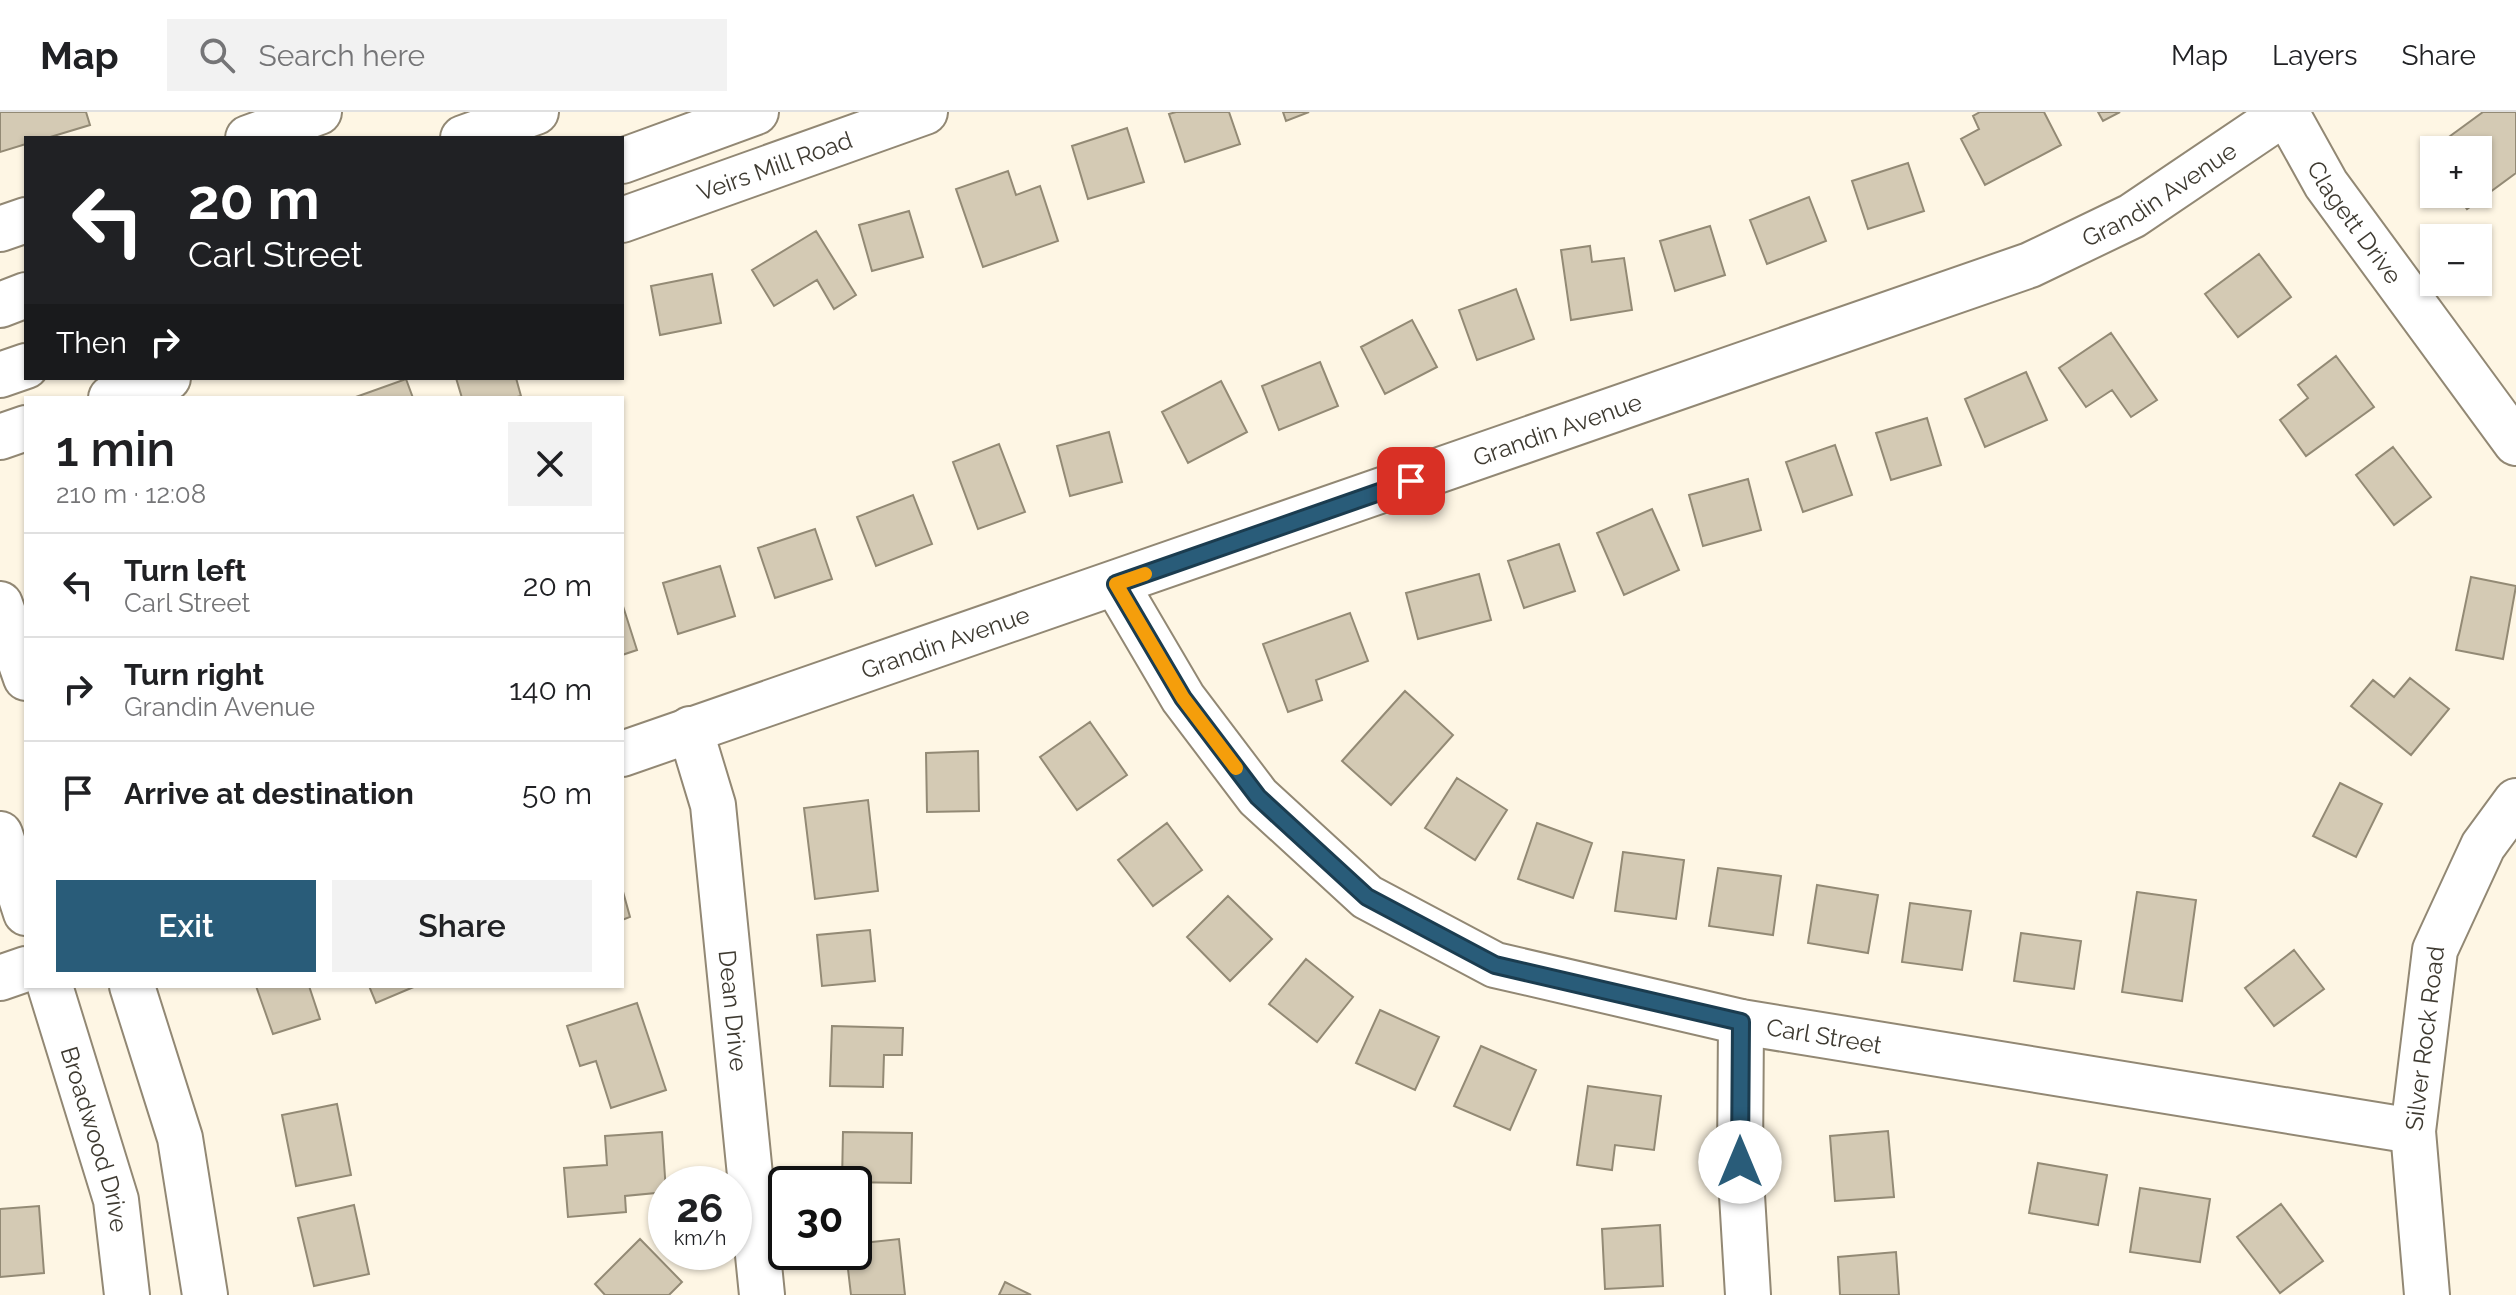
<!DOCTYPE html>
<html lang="en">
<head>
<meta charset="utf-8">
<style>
	:root { --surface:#fff; --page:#f2f2f2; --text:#202124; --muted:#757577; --line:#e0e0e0; --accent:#295c79 }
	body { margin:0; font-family:Raleway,sans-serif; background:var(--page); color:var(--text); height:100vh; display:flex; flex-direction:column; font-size:30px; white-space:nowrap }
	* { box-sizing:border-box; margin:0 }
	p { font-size:26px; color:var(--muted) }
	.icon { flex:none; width:44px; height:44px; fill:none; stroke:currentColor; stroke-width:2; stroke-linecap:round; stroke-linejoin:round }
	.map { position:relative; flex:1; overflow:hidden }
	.sheet { position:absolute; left:24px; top:284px; width:600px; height:592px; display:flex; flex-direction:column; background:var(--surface); border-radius:0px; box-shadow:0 2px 6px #0004 }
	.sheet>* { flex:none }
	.banner { position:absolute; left:24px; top:24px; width:600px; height:244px; border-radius:0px; box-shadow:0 2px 6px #0004; background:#202124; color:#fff; overflow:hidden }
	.controls { position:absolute; left:2420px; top:24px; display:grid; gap:16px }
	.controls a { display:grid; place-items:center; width:72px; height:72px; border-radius:0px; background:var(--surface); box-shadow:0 2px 6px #0004; font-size:40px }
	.speed { position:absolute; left:648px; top:1054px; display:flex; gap:16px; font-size:40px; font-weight:700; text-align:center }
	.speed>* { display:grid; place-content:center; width:104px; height:104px; border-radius:50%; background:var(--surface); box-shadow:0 2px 6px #0004; line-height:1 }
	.speed small { font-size:20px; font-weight:400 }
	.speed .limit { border:4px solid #111; border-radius:12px; background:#fff; color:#111 }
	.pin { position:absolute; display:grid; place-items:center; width:68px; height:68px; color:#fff; margin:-34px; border-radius:16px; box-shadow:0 4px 12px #0006 }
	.me { position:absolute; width:88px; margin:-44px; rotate:0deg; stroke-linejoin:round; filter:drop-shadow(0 0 6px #0008) }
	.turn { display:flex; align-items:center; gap:28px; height:168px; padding:0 32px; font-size:36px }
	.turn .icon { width:104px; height:104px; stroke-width:2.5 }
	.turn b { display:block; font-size:56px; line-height:68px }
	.then { display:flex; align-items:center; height:76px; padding:0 32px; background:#0003; gap:16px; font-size:30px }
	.round { display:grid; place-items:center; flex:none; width:84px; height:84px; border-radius:0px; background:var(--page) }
	.headline { display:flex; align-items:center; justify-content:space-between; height:136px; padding:0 32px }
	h1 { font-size:48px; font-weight:600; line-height:60px }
	.primary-button { display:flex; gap:16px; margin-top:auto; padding:16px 32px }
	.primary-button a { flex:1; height:92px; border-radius:0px; background:var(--accent); color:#fff; font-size:32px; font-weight:600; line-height:92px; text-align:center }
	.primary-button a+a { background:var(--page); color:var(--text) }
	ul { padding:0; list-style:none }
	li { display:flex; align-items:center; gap:24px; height:104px; padding:0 32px; border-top:2px solid var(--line) }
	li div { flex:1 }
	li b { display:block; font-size:30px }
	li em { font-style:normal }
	header { display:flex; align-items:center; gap:48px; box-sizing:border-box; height:112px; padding:0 40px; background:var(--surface); border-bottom:2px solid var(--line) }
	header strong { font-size:38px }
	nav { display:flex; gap:44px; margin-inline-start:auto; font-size:28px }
	.search { width:560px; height:72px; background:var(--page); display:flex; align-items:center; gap:20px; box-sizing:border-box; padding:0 28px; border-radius:0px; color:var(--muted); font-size:30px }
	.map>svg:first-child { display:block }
</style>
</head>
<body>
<header>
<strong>Map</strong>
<div class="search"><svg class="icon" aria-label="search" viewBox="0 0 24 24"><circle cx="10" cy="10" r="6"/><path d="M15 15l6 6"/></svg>Search here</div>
<nav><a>Map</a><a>Layers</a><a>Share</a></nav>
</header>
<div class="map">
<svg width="2516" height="1183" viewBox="0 0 2516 1183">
	<rect width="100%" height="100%" fill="#fef6e4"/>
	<!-- building -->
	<path fill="#d4cab4" stroke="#938a75" stroke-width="2" d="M 0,0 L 86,0 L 90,13 L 47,26 L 26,26 L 26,32 L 0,40 Z
		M 1176,0 L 1229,0 L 1240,32 L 1185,50 L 1169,2 Z
		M 1283,0 L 1309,0 L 1286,9 Z
		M 1980,0 L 2044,0 L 2061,33 L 1985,73 L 1961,27 L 1979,17 L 1973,4 Z
		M 2098,0 L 2120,0 L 2103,9 Z
		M 2483,0 L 2516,0 L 2516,61 L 2467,97 L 2456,82 L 2478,82 L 2478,38 L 2434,38 L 2434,52 L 2427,41 Z
		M 1127,16 L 1144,70 L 1088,87 L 1072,34 Z
		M 1908,51 L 1924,99 L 1868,117 L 1852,69 Z
		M 1008,59 L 1016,83 L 1040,74 L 1058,129 L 983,155 L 956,77 Z
		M 1809,85 L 1826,129 L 1767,152 L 1750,108 Z
		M 909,99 L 923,145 L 872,159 L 859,113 Z
		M 1710,114 L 1725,163 L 1675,179 L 1660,129 Z
		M 816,119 L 856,183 L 834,197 L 817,168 L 774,194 L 752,158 Z
		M 1590,134 L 1592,150 L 1624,146 L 1632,198 L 1571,208 L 1561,138 Z
		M 2259,142 L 2291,185 L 2238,225 L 2205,182 Z
		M 712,162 L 721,211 L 660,223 L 651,174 Z
		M 1516,177 L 1534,227 L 1477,248 L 1459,198 Z
		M 1412,208 L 1437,255 L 1385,282 L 1361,235 Z
		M 2111,221 L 2157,288 L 2131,305 L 2112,278 L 2086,295 L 2059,256 Z
		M 2336,244 L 2374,295 L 2306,344 L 2280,308 L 2308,286 L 2298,273 Z
		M 1320,250 L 1338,294 L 1279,318 L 1262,274 Z
		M 2026,260 L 2047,308 L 1985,335 L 1965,287 Z
		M 456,266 L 516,266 L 521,284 L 513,286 L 462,286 Z
		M 406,267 L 413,286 L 353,286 Z
		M 1221,269 L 1247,320 L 1188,351 L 1162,300 Z
		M 1927,306 L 1941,353 L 1891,368 L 1876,321 Z
		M 1109,320 L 1122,370 L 1070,384 L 1057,334 Z
		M 999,332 L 1025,400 L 978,417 L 953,350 Z
		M 1835,333 L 1852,383 L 1803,400 L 1786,350 Z
		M 2393,335 L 2431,385 L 2394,413 L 2356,363 Z
		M 1748,367 L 1761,418 L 1703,434 L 1689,383 Z
		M 913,383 L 932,432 L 876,454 L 857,405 Z
		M 1652,397 L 1679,458 L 1624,483 L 1597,421 Z
		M 815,417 L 832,467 L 775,486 L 758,436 Z
		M 1559,432 L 1575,479 L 1524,496 L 1508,449 Z
		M 720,454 L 735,504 L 678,522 L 663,471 Z
		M 1479,462 L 1491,508 L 1418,527 L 1406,481 Z
		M 2471,465 L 2516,474 L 2503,547 L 2456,538 Z
		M 622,491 L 637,538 L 622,543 Z
		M 1350,501 L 1368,549 L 1316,568 L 1322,588 L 1288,600 L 1263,532 Z
		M 2410,566 L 2449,597 L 2411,643 L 2351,594 L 2373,568 L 2394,585 Z
		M 1405,579 L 1453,623 L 1391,693 L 1342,649 Z
		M 1090,610 L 1127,663 L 1077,698 L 1040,645 Z
		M 978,639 L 979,699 L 927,700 L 926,641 Z
		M 1457,666 L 1507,698 L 1475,748 L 1425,716 Z
		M 2340,671 L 2382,692 L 2356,745 L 2313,724 Z
		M 868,688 L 878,779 L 815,787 L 804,696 Z
		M 1167,711 L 1202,758 L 1153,794 L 1118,748 Z
		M 1537,711 L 1592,731 L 1573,786 L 1518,767 Z
		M 1623,740 L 1684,748 L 1676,807 L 1615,799 Z
		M 1718,756 L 1781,764 L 1773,823 L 1709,814 Z
		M 1817,773 L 1878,783 L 1868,841 L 1808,831 Z
		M 622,776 L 630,805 L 622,808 Z
		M 2137,780 L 2196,788 L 2182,889 L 2122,880 Z
		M 1228,784 L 1272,827 L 1230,869 L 1187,825 Z
		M 1910,791 L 1971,799 L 1962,858 L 1902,850 Z
		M 870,818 L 875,869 L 822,874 L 817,823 Z
		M 2021,821 L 2081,829 L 2074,877 L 2014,869 Z
		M 2294,838 L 2324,877 L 2274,914 L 2245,876 Z
		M 1306,847 L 1353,885 L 1317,930 L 1269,892 Z
		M 256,874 L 309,874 L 320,907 L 273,922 Z
		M 369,874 L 416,874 L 376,891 Z
		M 637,891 L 666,978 L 611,996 L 596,949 L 580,954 L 567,914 Z
		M 1380,898 L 1439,925 L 1415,978 L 1356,951 Z
		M 832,914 L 903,916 L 902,943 L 884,943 L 883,975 L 830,974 Z
		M 1481,934 L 1536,958 L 1510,1018 L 1454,994 Z
		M 1588,974 L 1661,984 L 1654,1038 L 1615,1033 L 1612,1058 L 1577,1053 Z
		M 337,992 L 351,1063 L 296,1074 L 282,1003 Z
		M 1888,1019 L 1894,1085 L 1835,1089 L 1830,1024 Z
		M 662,1020 L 666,1080 L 625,1084 L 626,1100 L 568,1105 L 564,1056 L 607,1053 L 605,1024 Z
		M 843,1020 L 912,1021 L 911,1071 L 842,1070 Z
		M 2038,1051 L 2107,1063 L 2098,1113 L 2029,1101 Z
		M 2140,1076 L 2210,1087 L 2200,1150 L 2130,1140 Z
		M 2281,1092 L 2323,1149 L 2280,1181 L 2237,1125 Z
		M 354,1093 L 369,1162 L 314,1174 L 298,1106 Z
		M 39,1094 L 44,1161 L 0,1165 L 0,1097 Z
		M 1660,1113 L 1663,1174 L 1605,1177 L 1602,1117 Z
		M 640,1127 L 682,1170 L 669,1183 L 605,1183 L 595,1172 Z
		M 899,1127 L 905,1183 L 851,1183 L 846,1140 L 854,1140 L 854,1132 Z
		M 1896,1140 L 1899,1183 L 1840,1183 L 1838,1145 Z
		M 1005,1170 L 1031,1183 L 999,1183 Z"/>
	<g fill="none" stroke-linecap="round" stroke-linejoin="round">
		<defs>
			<g id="street">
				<path id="s1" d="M 2286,0 L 2326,72 L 2516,331"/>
				<path d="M 248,26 L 319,0"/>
				<path id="s2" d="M 622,108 L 925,0"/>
				<path d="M 0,117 L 26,108"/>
				<path d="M 111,286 L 168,266"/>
				<path d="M 0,325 L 26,316"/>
				<path id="s3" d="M 1116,472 L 1183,586 L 1258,685 L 1367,785 L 1495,853 L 1741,910 L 2413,1019"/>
				<path id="s4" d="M 690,617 L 713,693 L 762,1183"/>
				<path id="s5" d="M 622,642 L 2030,153 L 2132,104 L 2286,0"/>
				<path d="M 0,866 L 26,857"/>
				<path d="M 1741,910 L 1740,1050 L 1748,1183"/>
				<path id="s6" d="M 2427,1183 L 2413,1019 L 2435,838 L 2483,734 L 2516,689"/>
			</g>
			<g id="secondary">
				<path d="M 0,492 L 26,566"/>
				<path d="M 0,722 L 26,801"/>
				<path id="s7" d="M 50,874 L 116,1088 L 127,1183"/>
				<path d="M 132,874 L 180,1026 L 205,1183"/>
			</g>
			<path id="primary" d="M 463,26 L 536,0
				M 622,49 L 756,0
				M 0,193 L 26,183
				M 0,263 L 26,254"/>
		</defs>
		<!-- street casing -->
		<use href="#street" stroke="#928874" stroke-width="48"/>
		<!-- secondary casing -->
		<use href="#secondary" stroke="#928874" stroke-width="48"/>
		<!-- primary casing -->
		<use href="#primary" stroke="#928874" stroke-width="48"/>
		<!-- street -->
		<use href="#street" stroke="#fff" stroke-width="44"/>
		<!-- secondary -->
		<use href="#secondary" stroke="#fff" stroke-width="44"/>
		<!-- primary -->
		<use href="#primary" stroke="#fff" stroke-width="44"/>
	</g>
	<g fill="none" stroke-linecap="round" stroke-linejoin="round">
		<defs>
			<path id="route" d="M 1411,369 L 1116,472 L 1183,586 L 1258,685 L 1367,785 L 1495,853 L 1741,910 L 1740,1050"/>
		</defs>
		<!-- route casing -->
		<use href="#route" stroke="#1b3c4f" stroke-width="20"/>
		<!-- route -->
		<use href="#route" stroke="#295c79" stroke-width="14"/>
		<!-- slow -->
		<path stroke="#f59e0b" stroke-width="14" d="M 1145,462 L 1116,472 L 1183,586 L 1236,656"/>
	</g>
	<g text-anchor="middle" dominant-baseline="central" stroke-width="7" stroke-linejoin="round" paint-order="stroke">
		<!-- street labels -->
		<g font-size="24" fill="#3e3a31" stroke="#fff">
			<text stroke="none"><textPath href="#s2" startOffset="162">Veirs Mill Road</textPath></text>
			<text stroke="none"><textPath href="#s5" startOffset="1638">Grandin Avenue</textPath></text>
			<text stroke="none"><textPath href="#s1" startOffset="130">Clagett Drive</textPath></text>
			<text stroke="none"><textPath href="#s5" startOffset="990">Grandin Avenue</textPath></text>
			<text stroke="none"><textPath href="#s5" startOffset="342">Grandin Avenue</textPath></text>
			<text stroke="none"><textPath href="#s4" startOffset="286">Dean Drive</textPath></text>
			<text stroke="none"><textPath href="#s3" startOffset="886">Carl Street</textPath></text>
			<text stroke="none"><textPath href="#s6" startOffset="258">Silver Rock Road</textPath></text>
			<text stroke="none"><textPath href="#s7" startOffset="160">Broadwood Drive</textPath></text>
		</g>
	</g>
</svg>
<div class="controls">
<a>+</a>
<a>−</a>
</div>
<div class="speed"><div>26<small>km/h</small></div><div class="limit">30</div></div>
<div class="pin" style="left:1411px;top:369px;background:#d93025"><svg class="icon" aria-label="arrive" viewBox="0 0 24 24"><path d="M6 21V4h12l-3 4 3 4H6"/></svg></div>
<svg class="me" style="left:1740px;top:1050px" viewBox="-20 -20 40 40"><circle r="19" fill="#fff"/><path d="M0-13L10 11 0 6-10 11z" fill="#295c79"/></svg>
<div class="banner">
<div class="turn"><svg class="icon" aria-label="left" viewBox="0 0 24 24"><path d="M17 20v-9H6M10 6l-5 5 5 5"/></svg><div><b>20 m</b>Carl Street</div></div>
<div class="then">Then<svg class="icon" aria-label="right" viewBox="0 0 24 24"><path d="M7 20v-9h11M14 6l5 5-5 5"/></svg></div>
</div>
<section class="sheet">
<div class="headline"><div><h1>1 min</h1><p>210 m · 12:08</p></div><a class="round"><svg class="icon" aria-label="close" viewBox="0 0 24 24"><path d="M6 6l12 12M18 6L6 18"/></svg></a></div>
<ul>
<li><svg class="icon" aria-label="left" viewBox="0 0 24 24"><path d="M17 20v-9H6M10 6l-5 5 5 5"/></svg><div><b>Turn left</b><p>Carl Street</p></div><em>20 m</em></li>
<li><svg class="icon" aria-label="right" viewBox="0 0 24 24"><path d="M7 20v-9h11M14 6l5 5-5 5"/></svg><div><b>Turn right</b><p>Grandin Avenue</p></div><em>140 m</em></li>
<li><svg class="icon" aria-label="arrive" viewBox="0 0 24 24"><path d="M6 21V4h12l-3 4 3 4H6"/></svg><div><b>Arrive at destination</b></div><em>50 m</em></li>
</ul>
<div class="primary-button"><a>Exit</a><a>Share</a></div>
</section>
</div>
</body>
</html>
